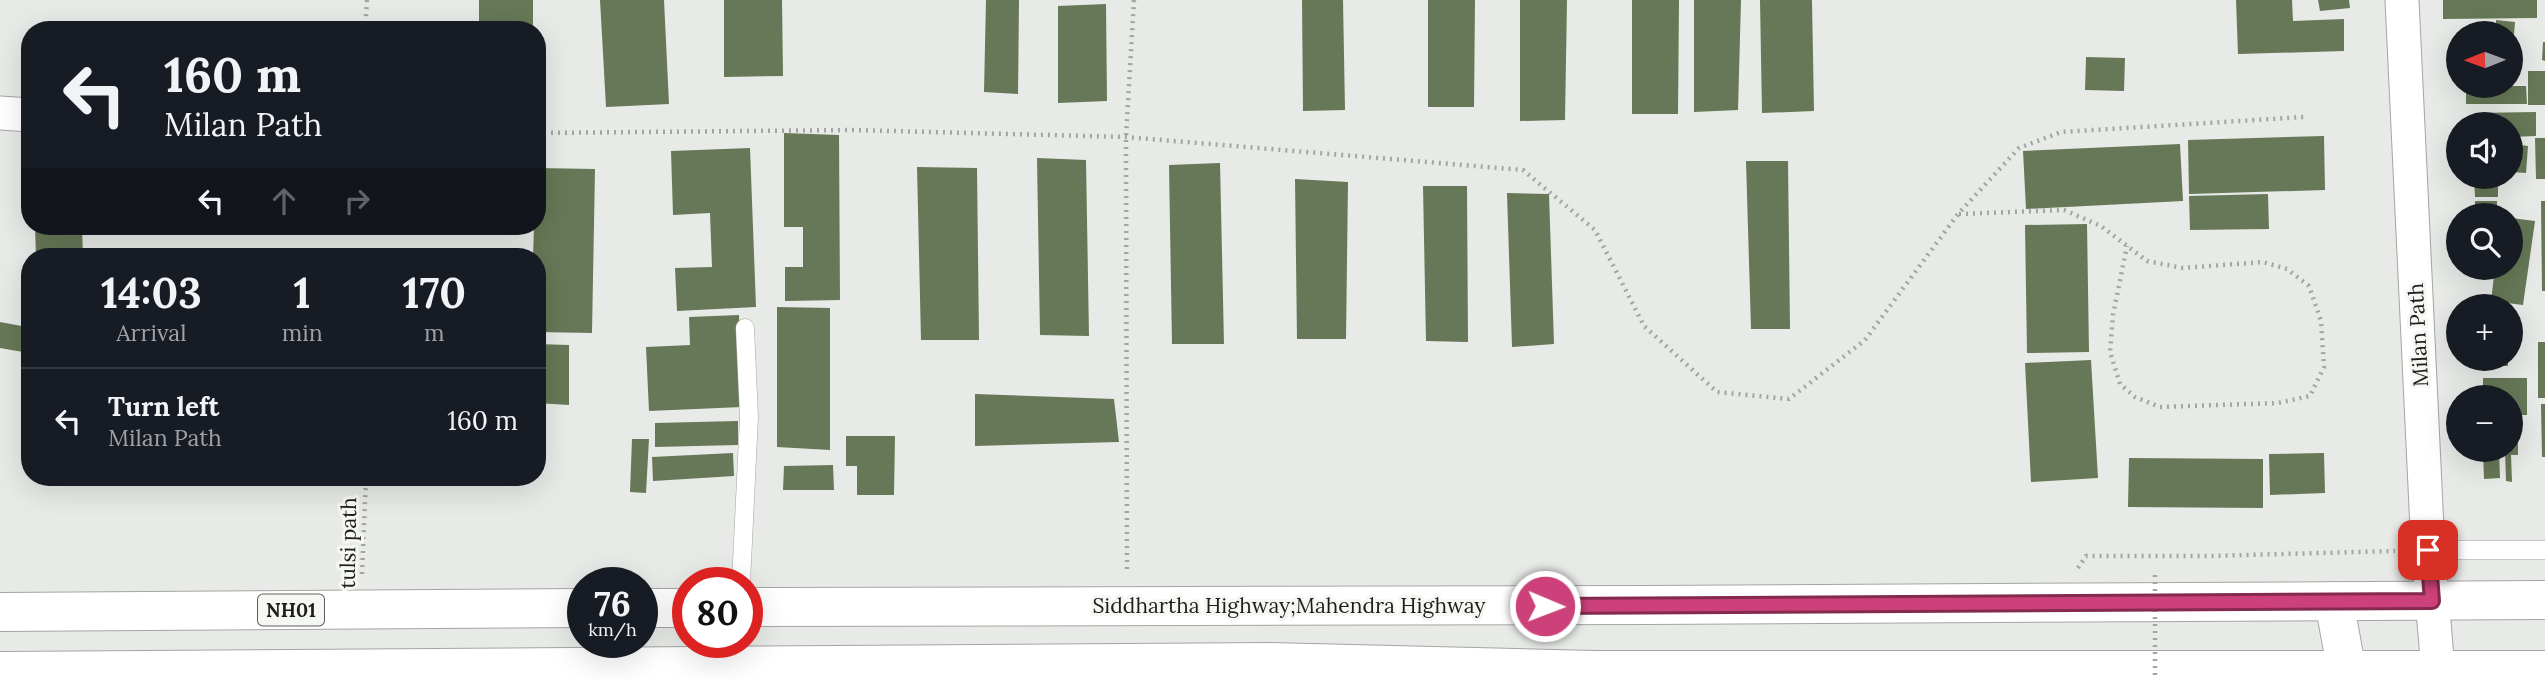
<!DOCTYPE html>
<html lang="en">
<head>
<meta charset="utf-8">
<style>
	:root { --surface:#171b24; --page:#20242c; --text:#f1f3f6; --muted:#9ea1a6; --line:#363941 }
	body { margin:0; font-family:Lora,serif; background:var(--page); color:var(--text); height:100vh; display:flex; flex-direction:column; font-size:26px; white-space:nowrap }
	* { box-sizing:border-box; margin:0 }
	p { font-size:23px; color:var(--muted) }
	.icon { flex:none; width:38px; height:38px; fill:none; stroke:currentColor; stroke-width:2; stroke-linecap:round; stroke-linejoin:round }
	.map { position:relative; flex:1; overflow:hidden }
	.sheet { position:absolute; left:21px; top:248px; width:525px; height:238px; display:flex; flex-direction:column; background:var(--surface); border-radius:28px; box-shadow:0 7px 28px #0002 }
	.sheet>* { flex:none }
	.top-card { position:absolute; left:21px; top:21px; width:525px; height:214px; border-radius:28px; box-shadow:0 7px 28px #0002; background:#171b24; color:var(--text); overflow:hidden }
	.needle { width:46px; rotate:269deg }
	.tools { position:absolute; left:2446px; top:21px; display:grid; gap:14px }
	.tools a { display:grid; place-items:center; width:77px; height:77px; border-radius:50%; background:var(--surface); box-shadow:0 7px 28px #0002; font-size:35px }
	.speed { position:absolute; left:567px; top:567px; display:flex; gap:14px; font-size:35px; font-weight:700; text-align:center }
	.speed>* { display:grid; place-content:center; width:91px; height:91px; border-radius:50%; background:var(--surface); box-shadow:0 7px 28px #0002; line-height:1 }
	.speed small { font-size:18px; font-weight:400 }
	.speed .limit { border:10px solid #d22; background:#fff; color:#111 }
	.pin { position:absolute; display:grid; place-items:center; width:60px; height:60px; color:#fff; margin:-30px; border-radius:14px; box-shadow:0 4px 10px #0006 }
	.me { position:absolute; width:77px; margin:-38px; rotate:91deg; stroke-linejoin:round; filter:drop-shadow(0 0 5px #0008) }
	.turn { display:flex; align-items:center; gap:24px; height:147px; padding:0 28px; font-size:32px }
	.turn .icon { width:91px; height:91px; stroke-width:2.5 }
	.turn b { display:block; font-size:49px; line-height:60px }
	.lanes { display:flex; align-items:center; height:66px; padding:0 28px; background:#0003; justify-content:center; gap:35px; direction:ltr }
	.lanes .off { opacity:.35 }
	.eta { display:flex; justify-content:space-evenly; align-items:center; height:119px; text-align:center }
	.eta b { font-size:42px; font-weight:800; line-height:49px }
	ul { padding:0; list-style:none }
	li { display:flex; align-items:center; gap:21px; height:105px; padding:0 28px; border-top:2px solid var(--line) }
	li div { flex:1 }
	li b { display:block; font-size:26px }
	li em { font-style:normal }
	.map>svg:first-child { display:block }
</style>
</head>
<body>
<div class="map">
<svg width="2545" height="679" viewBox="0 0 2545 679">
	<rect width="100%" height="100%" fill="#e7eae6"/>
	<!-- building -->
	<path fill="#667857" d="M 479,0 L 533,0 L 533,30 L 479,30 Z
		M 600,0 L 664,0 L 669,104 L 606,107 Z
		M 724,0 L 782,0 L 783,76 L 724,77 Z
		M 986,0 L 1019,0 L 1018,94 L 984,92 Z
		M 1302,0 L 1343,0 L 1345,110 L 1303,111 Z
		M 1428,0 L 1475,0 L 1474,107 L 1428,107 Z
		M 1520,0 L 1567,0 L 1565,120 L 1520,121 Z
		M 1632,0 L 1679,0 L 1678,114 L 1632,114 Z
		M 1694,0 L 1741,0 L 1738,110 L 1694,112 Z
		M 1760,0 L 1812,0 L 1814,111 L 1762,113 Z
		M 2236,0 L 2292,0 L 2293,21 L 2344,19 L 2344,51 L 2238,54 Z
		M 2318,0 L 2349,0 L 2350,8 L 2320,11 Z
		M 2443,0 L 2537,0 L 2537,18 L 2443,19 Z
		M 1106,4 L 1107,101 L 1058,103 L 1058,6 Z
		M 2496,20 L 2515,22 L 2513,47 L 2511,47 L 2511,33 L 2496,33 Z
		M 2543,42 L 2545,42 L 2545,61 L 2542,60 Z
		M 2086,57 L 2125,58 L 2124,91 L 2085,90 Z
		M 2528,71 L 2545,71 L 2545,105 L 2528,105 Z
		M 2466,86 L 2526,86 L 2527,104 L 2466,104 Z
		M 2536,112 L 2536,136 L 2511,137 L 2511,124 L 2474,124 L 2474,113 Z
		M 784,133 L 839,135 L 840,300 L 785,301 L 785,267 L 803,267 L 803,227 L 784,227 Z
		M 2324,136 L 2325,190 L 2189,194 L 2188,140 Z
		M 2535,138 L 2545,138 L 2545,179 L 2536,179 Z
		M 2180,144 L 2183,201 L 2026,209 L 2023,151 Z
		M 2513,144 L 2528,146 L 2526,173 L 2511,172 Z
		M 750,148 L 756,307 L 677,311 L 675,268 L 712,267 L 710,213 L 673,215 L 671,151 Z
		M 2459,149 L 2459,163 L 2454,163 L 2454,150 Z
		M 1037,158 L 1086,160 L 1089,336 L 1040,335 Z
		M 1746,161 L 1788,161 L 1790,329 L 1751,329 Z
		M 1220,163 L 1224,344 L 1172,344 L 1169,165 Z
		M 917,167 L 977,168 L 979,340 L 921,340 Z
		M 537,168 L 595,169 L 592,333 L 537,332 L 537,257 L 533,257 L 534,226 L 537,226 Z
		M 2474,177 L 2498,177 L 2498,197 L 2475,197 Z
		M 1295,179 L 1348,182 L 1346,339 L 1297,339 Z
		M 1423,186 L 1467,186 L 1468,342 L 1426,341 Z
		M 1507,193 L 1549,194 L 1554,344 L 1512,347 Z
		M 2268,194 L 2269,229 L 2190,230 L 2189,196 Z
		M 2475,201 L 2497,201 L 2497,215 L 2475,215 Z
		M 2541,201 L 2545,201 L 2545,291 L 2542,291 Z
		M 2511,218 L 2535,221 L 2523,305 L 2491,301 L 2495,268 L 2511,268 Z
		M 2087,224 L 2089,352 L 2027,353 L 2025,225 Z
		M 35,226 L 82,226 L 83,257 L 36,257 Z
		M 777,307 L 830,308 L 830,450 L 777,447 Z
		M 739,315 L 742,407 L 649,411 L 646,347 L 690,345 L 689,317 Z
		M 0,322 L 27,327 L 23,352 L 0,348 Z
		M 2538,342 L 2545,342 L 2545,398 L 2538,398 Z
		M 537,344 L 569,345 L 569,405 L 537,403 Z
		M 2496,359 L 2508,359 L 2508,366 L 2496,366 Z
		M 2091,360 L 2098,478 L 2031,482 L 2025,363 Z
		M 2483,378 L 2527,378 L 2527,415 L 2518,415 L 2518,455 L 2511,455 L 2512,482 L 2506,481 L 2505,450 L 2511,450 L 2511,397 L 2483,397 Z
		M 975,394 L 1114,399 L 1119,442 L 975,446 Z
		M 2541,404 L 2545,404 L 2545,457 L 2542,457 Z
		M 738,421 L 738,445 L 655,447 L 655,423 Z
		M 846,436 L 895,436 L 894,495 L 857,495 L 857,466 L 846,466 Z
		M 632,439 L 649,439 L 646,493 L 630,492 Z
		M 2483,450 L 2499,450 L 2500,478 L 2484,479 Z
		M 733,453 L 734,476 L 653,481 L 652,457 Z
		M 2324,453 L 2325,493 L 2270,495 L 2269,454 Z
		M 2129,458 L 2263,459 L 2263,508 L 2128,507 Z
		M 833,465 L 834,490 L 783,490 L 784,466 Z"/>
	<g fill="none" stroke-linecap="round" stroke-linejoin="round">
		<defs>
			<path id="lane" d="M 2428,550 L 2545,550
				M 741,583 L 749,417 L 745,328"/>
			<path id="street" d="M 2402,0 L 2428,550 L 2438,670
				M 0,113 L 30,115"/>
			<path id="secondary" d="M 2334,601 L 2347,672 L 2353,679"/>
			<path id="highway" d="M 747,607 C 1346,603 1946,608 2545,600
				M 642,608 L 688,608
				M 0,612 L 583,608
				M 0,671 L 1270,662 L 1595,670 L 2545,670"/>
		</defs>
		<!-- lane casing -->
		<use href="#lane" stroke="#a4a6a2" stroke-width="19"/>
		<!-- street casing -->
		<use href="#street" stroke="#a4a6a2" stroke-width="35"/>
		<!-- secondary casing -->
		<use href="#secondary" stroke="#a4a6a2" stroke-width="40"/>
		<!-- highway casing -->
		<use href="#highway" stroke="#a4a6a2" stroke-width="40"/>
		<!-- path -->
		<path stroke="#a3a5a2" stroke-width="4.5" stroke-dasharray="2 5" stroke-linecap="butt" d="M 365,30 L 367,0
			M 537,133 L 852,130 L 1126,137 L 1523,170 L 1595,230 L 1644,326 L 1717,392 L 1789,399 L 1865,340 L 1958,214 L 2019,148 L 2061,132 L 2304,117
			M 1959,214 L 2064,210 L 2101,226 L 2147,261 L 2183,268 L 2263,262 L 2287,269 L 2309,286 L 2321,321 L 2324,367 L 2310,396 L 2278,403 L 2160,407 L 2135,397 L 2120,384 L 2110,352 L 2113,315 L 2127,246
			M 2078,568 L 2086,556 L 2209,556 L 2395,551
			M 1127,569 L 1126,137 L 1134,0
			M 362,574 L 366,478"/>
		<!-- lane -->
		<use href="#lane" stroke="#fff" stroke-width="18"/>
		<!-- street -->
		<use href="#street" stroke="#fff" stroke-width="33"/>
		<!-- secondary -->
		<use href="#secondary" stroke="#fff" stroke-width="38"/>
		<!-- highway -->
		<use href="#highway" stroke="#fff" stroke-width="38"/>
		<!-- path-bridge -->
		<path stroke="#a3a5a2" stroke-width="4.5" stroke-dasharray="2 5" stroke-linecap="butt" d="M 2155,575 L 2155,679"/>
	</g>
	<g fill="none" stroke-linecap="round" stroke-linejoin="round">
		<defs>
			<path id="route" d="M 1545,606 L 2432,601 L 2428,550"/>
		</defs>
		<!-- route casing -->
		<use href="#route" stroke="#852a4f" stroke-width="18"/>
		<!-- route -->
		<use href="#route" stroke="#cc4179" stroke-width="12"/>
	</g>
	<g text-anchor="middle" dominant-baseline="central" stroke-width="6" stroke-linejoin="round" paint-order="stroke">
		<!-- shield labels -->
		<rect fill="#f5f7f3" stroke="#5d5e5c" stroke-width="2" x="258" y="594.5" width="66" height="31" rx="5"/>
		<g font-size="19" font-weight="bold" fill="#1c1d1c">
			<text x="291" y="610">NH01</text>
		</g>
		<!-- street labels -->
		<g font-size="21" fill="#1c1d1c" stroke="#f5f7f3">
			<text transform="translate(2418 335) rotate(-93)">Milan Path</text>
			<text transform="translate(348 543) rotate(-89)">tulsi path</text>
			<text x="1289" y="605">Siddhartha Highway;Mahendra Highway</text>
		</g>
	</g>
</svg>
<div class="tools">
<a><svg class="needle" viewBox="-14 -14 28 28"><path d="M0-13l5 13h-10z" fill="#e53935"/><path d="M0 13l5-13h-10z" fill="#9ea1a6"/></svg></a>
<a><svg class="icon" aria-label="sound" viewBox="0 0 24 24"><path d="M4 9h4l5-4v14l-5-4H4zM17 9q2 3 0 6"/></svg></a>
<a><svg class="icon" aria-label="search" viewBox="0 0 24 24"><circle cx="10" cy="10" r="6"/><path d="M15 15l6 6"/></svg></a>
<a>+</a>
<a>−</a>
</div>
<div class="speed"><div>76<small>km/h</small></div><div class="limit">80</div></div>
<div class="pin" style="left:2428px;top:550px;background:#d93025"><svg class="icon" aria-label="arrive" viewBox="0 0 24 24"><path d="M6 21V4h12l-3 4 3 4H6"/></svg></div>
<svg class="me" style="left:1545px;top:606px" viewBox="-20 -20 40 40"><circle r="17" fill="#cc4179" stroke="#fff" stroke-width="3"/><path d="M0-11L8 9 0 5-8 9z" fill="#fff"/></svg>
<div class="top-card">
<div class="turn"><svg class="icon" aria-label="left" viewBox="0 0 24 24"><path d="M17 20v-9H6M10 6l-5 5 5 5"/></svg><div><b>160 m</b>Milan Path</div></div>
<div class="lanes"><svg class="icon" aria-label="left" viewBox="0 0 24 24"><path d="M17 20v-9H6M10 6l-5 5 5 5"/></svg><svg class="icon off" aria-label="ahead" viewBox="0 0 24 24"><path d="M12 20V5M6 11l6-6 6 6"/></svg><svg class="icon off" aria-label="right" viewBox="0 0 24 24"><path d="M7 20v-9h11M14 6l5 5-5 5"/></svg></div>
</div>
<section class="sheet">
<div class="eta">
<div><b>14:03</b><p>Arrival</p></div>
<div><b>1</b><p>min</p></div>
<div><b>170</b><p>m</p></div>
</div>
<ul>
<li><svg class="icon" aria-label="left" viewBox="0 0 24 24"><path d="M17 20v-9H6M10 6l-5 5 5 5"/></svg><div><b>Turn left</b><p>Milan Path</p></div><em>160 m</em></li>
</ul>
</section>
</div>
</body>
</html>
